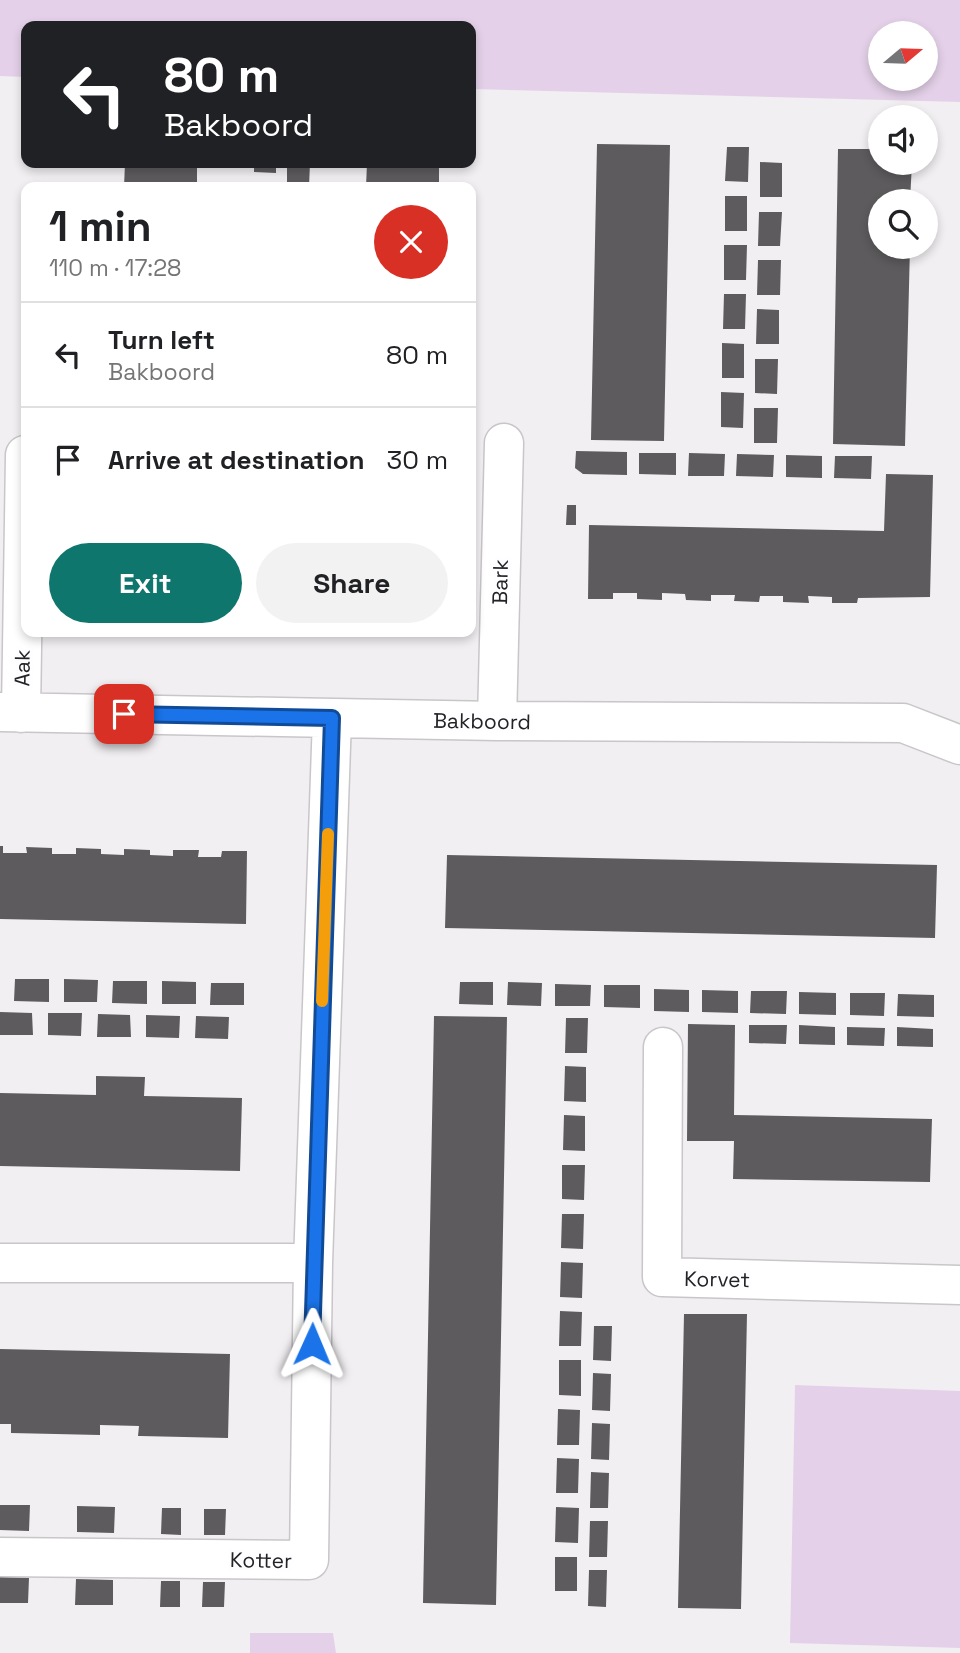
<!DOCTYPE html>
<html lang="en">
<head>
<meta charset="utf-8">
<style>
	:root { --surface:#fff; --page:#f2f2f2; --text:#202124; --muted:#757577; --line:#e0e0e0; --accent:#0f766e }
	body { margin:0; font-family:"Space Grotesk",sans-serif; background:var(--page); color:var(--text); height:100vh; display:flex; flex-direction:column; font-size:26px; white-space:nowrap }
	* { box-sizing:border-box; margin:0 }
	p { font-size:23px; color:var(--muted) }
	.icon { flex:none; width:38px; height:38px; fill:none; stroke:currentColor; stroke-width:2; stroke-linecap:round; stroke-linejoin:round }
	.map { position:relative; flex:1; overflow:hidden }
	.panel { position:absolute; left:21px; top:182px; width:455px; height:455px; display:flex; flex-direction:column; background:var(--surface); border-radius:14px; box-shadow:0 4px 10px #0003 }
	.panel>* { flex:none }
	.banner { position:absolute; left:21px; top:21px; width:455px; height:147px; border-radius:14px; box-shadow:0 4px 10px #0003; background:#202124; color:#fff; overflow:hidden }
	.needle { width:46px; rotate:71deg }
	.controls { position:absolute; left:868px; top:21px; display:grid; gap:14px }
	.controls a { display:grid; place-items:center; width:70px; height:70px; border-radius:50%; background:var(--surface); box-shadow:0 4px 10px #0003; font-size:35px }
	.pin { position:absolute; display:grid; place-items:center; width:60px; height:60px; color:#fff; margin:-30px; border-radius:14px; box-shadow:0 4px 10px #0006 }
	.me { position:absolute; width:77px; margin:-38px; rotate:1deg; stroke-linejoin:round; filter:drop-shadow(0 0 5px #0008) }
	.turn { display:flex; align-items:center; gap:24px; height:147px; padding:0 28px; font-size:32px }
	.turn .icon { width:91px; height:91px; stroke-width:2.5 }
	.turn b { display:block; font-size:49px; line-height:60px }
	.round { display:grid; place-items:center; flex:none; width:74px; height:74px; border-radius:37px; background:var(--page) }
	.headline { display:flex; align-items:center; justify-content:space-between; height:119px; padding:0 28px }
	h1 { font-size:42px; font-weight:800; line-height:52px }
	.primary-button { display:flex; gap:14px; margin-top:auto; padding:14px 28px }
	.primary-button a { flex:1; height:80px; border-radius:42px; background:var(--accent); color:#fff; font-size:28px; font-weight:800; line-height:80px; text-align:center }
	.primary-button a+a { background:var(--page); color:var(--text) }
	ul { padding:0; list-style:none }
	li { display:flex; align-items:center; gap:21px; height:105px; padding:0 28px; border-top:2px solid var(--line) }
	li div { flex:1 }
	li b { display:block; font-size:26px }
	li em { font-style:normal }
	.map>svg:first-child { display:block }
</style>
</head>
<body>
<div class="map">
<svg width="960" height="1653" viewBox="0 0 960 1653">
	<rect width="100%" height="100%" fill="#f2eff3"/>
	<!-- green -->
	<path fill="#e4d1e9" fill-rule="evenodd" d="M 0,0 L 960,0 L 960,102 L 471,89 L 471,26 L 26,26 L 26,77 L 0,76 ZM 880,33 L 926,33 L 926,79 L 880,79 Z
		M 795,1385 L 960,1391 L 960,1648 L 790,1643 Z
		M 250,1633 L 333,1633 L 336,1653 L 250,1653 Z"/>
	<!-- building -->
	<path fill="#5e5b5e" d="M 597,144 L 670,145 L 664,441 L 591,440 Z
		M 727,147 L 749,147 L 748,182 L 725,181 Z
		M 838,149 L 880,149 L 880,163 L 912,163 L 910,201 L 880,201 L 880,247 L 910,247 L 905,446 L 833,444 Z
		M 760,162 L 782,163 L 782,197 L 760,197 Z
		M 125,163 L 197,163 L 197,187 L 124,187 Z
		M 254,163 L 276,163 L 276,173 L 254,172 Z
		M 287,163 L 310,163 L 309,187 L 287,187 Z
		M 367,163 L 439,163 L 439,187 L 366,187 Z
		M 725,196 L 747,196 L 747,231 L 725,231 Z
		M 759,212 L 782,212 L 780,246 L 758,246 Z
		M 724,245 L 747,245 L 746,280 L 724,280 Z
		M 758,260 L 781,260 L 780,295 L 757,295 Z
		M 724,294 L 746,294 L 745,329 L 723,329 Z
		M 757,309 L 779,310 L 779,344 L 756,344 Z
		M 722,343 L 744,344 L 744,378 L 722,378 Z
		M 755,359 L 778,359 L 777,394 L 755,393 Z
		M 721,392 L 744,393 L 743,428 L 721,427 Z
		M 754,408 L 778,408 L 777,443 L 754,443 Z
		M 576,451 L 627,452 L 627,475 L 583,474 L 575,468 Z
		M 639,453 L 676,453 L 676,475 L 639,474 Z
		M 689,453 L 725,454 L 724,476 L 688,476 Z
		M 737,454 L 774,455 L 773,477 L 736,476 Z
		M 786,455 L 822,456 L 822,478 L 786,477 Z
		M 835,456 L 872,456 L 871,479 L 834,478 Z
		M 886,474 L 933,475 L 930,597 L 858,598 L 857,603 L 832,603 L 832,597 L 808,596 L 809,603 L 783,602 L 783,596 L 760,596 L 759,602 L 734,601 L 735,595 L 711,595 L 711,601 L 686,600 L 685,594 L 662,593 L 662,600 L 637,599 L 637,593 L 613,593 L 613,599 L 588,599 L 589,525 L 884,531 Z
		M 567,505 L 576,505 L 576,525 L 566,525 Z
		M 0,846 L 3,846 L 3,853 L 27,853 L 26,847 L 52,848 L 52,854 L 76,854 L 76,848 L 101,849 L 101,854 L 124,855 L 124,849 L 150,850 L 150,855 L 173,856 L 173,850 L 199,850 L 198,857 L 221,857 L 222,851 L 247,851 L 246,924 L 0,919 Z
		M 447,855 L 937,865 L 935,938 L 445,928 Z
		M 15,979 L 49,979 L 49,1002 L 14,1001 Z
		M 64,979 L 98,980 L 97,1002 L 64,1002 Z
		M 113,981 L 147,981 L 147,1004 L 112,1003 Z
		M 162,981 L 196,982 L 196,1004 L 162,1004 Z
		M 460,982 L 493,982 L 493,1005 L 459,1004 Z
		M 508,982 L 542,983 L 541,1006 L 507,1005 Z
		M 211,983 L 244,983 L 244,1005 L 210,1005 Z
		M 555,984 L 591,985 L 590,1006 L 555,1006 Z
		M 604,985 L 640,985 L 640,1008 L 604,1007 Z
		M 654,989 L 689,990 L 689,1012 L 654,1011 Z
		M 702,990 L 738,991 L 738,1013 L 702,1012 Z
		M 751,991 L 787,991 L 786,1014 L 750,1013 Z
		M 799,992 L 836,993 L 836,1015 L 799,1014 Z
		M 850,993 L 885,993 L 884,1016 L 850,1015 Z
		M 898,994 L 934,995 L 934,1017 L 897,1016 Z
		M 0,1012 L 32,1013 L 33,1035 L 0,1035 Z
		M 48,1013 L 82,1013 L 81,1036 L 48,1035 Z
		M 98,1014 L 130,1015 L 131,1037 L 97,1037 Z
		M 146,1015 L 180,1016 L 179,1038 L 146,1037 Z
		M 196,1016 L 229,1017 L 228,1039 L 195,1038 Z
		M 434,1016 L 507,1017 L 496,1605 L 423,1603 Z
		M 566,1018 L 588,1018 L 587,1053 L 565,1053 Z
		M 688,1024 L 735,1025 L 734,1115 L 932,1119 L 930,1182 L 733,1179 L 734,1141 L 687,1141 Z
		M 749,1025 L 787,1025 L 786,1044 L 749,1043 Z
		M 799,1025 L 835,1027 L 835,1045 L 799,1044 Z
		M 847,1027 L 885,1028 L 884,1046 L 847,1045 Z
		M 897,1027 L 933,1029 L 933,1047 L 897,1046 Z
		M 565,1066 L 586,1067 L 586,1102 L 564,1101 Z
		M 96,1076 L 145,1077 L 144,1096 L 242,1098 L 240,1171 L 0,1166 L 0,1093 L 96,1095 Z
		M 564,1115 L 585,1116 L 585,1151 L 563,1150 Z
		M 562,1165 L 585,1165 L 584,1200 L 562,1199 Z
		M 562,1214 L 584,1214 L 583,1249 L 561,1248 Z
		M 561,1262 L 583,1263 L 582,1298 L 560,1297 Z
		M 560,1311 L 582,1312 L 581,1346 L 559,1346 Z
		M 684,1314 L 747,1314 L 741,1609 L 678,1608 Z
		M 594,1326 L 612,1326 L 611,1361 L 593,1360 Z
		M 0,1349 L 230,1354 L 228,1438 L 140,1436 L 138,1436 L 139,1426 L 100,1425 L 100,1435 L 11,1433 L 11,1424 L 0,1424 Z
		M 559,1360 L 581,1360 L 581,1396 L 559,1395 Z
		M 593,1373 L 611,1374 L 610,1411 L 592,1410 Z
		M 558,1409 L 580,1410 L 579,1445 L 557,1445 Z
		M 592,1423 L 610,1424 L 609,1460 L 591,1459 Z
		M 557,1458 L 579,1459 L 578,1493 L 556,1493 Z
		M 591,1472 L 609,1473 L 608,1508 L 590,1508 Z
		M 0,1505 L 30,1505 L 29,1531 L 0,1530 Z
		M 77,1506 L 115,1507 L 114,1533 L 77,1532 Z
		M 556,1507 L 579,1508 L 578,1543 L 555,1542 Z
		M 162,1508 L 181,1508 L 181,1535 L 161,1534 Z
		M 204,1509 L 226,1509 L 225,1535 L 204,1535 Z
		M 590,1521 L 608,1521 L 607,1557 L 589,1557 Z
		M 555,1557 L 577,1557 L 577,1591 L 555,1591 Z
		M 589,1570 L 607,1570 L 606,1607 L 588,1606 Z
		M 0,1577 L 29,1578 L 28,1603 L 0,1603 Z
		M 76,1579 L 113,1580 L 113,1605 L 75,1605 Z
		M 161,1581 L 180,1581 L 180,1607 L 160,1607 Z
		M 203,1582 L 225,1582 L 224,1607 L 202,1607 Z"/>
	<g fill="none" stroke-linecap="round" stroke-linejoin="round">
		<defs>
			<path id="minor" d="M 0,712 L 497,721 L 903,723 L 960,745
				M 21,713 L 25,455
				M 497,721 L 504,443
				M 663,1047 L 662,1277 L 960,1285
				M 0,1263 L 313,1263
				M 0,1557 L 309,1560 L 313,1263 L 332,718"/>
		</defs>
		<!-- minor casing -->
		<use href="#minor" stroke="#c9c6c9" stroke-width="41"/>
		<!-- minor -->
		<use href="#minor" stroke="#fff" stroke-width="38"/>
	</g>
	<g fill="none" stroke-linecap="round" stroke-linejoin="round">
		<defs>
			<path id="route" d="M 124,714 L 332,718 L 312,1344"/>
		</defs>
		<!-- route casing -->
		<use href="#route" stroke="#114b97" stroke-width="18"/>
		<!-- route -->
		<use href="#route" stroke="#1a73e8" stroke-width="12"/>
		<!-- slow -->
		<path stroke="#f59e0b" stroke-width="12" d="M 322,1001 L 328,834"/>
	</g>
	<g text-anchor="middle" dominant-baseline="central" stroke-width="7" stroke-linejoin="round" paint-order="stroke">
		<!-- street labels -->
		<g font-size="21" fill="#242324" stroke="#fefdff">
			<text transform="translate(500 582) rotate(-89)">Bark</text>
			<text transform="translate(22 668) rotate(-89)">Aak</text>
			<text transform="translate(482 721) rotate(1)">Bakboord</text>
			<text transform="translate(717 1279) rotate(1)">Korvet</text>
			<text transform="translate(261 1560) rotate(1)">Kotter</text>
		</g>
	</g>
</svg>
<div class="controls">
<a><svg class="needle" viewBox="-14 -14 28 28"><path d="M0-13l5 13h-10z" fill="#e53935"/><path d="M0 13l5-13h-10z" fill="#757577"/></svg></a>
<a><svg class="icon" aria-label="sound" viewBox="0 0 24 24"><path d="M4 9h4l5-4v14l-5-4H4zM17 9q2 3 0 6"/></svg></a>
<a><svg class="icon" aria-label="search" viewBox="0 0 24 24"><circle cx="10" cy="10" r="6"/><path d="M15 15l6 6"/></svg></a>
</div>
<div class="pin" style="left:124px;top:714px;background:#d93025"><svg class="icon" aria-label="arrive" viewBox="0 0 24 24"><path d="M6 21V4h12l-3 4 3 4H6"/></svg></div>
<svg class="me" style="left:312px;top:1344px" viewBox="-20 -20 40 40"><path d="M0-17L14 15 0 8-14 15z" fill="#1a73e8" stroke="#fff" stroke-width="4"/></svg>
<div class="banner">
<div class="turn"><svg class="icon" aria-label="left" viewBox="0 0 24 24"><path d="M17 20v-9H6M10 6l-5 5 5 5"/></svg><div><b>80 m</b>Bakboord</div></div>
</div>
<section class="panel">
<div class="headline"><div><h1>1 min</h1><p>110 m · 17:28</p></div><a class="round" style="background:#d93025;color:#fff"><svg class="icon" aria-label="close" viewBox="0 0 24 24"><path d="M6 6l12 12M18 6L6 18"/></svg></a></div>
<ul>
<li><svg class="icon" aria-label="left" viewBox="0 0 24 24"><path d="M17 20v-9H6M10 6l-5 5 5 5"/></svg><div><b>Turn left</b><p>Bakboord</p></div><em>80 m</em></li>
<li><svg class="icon" aria-label="arrive" viewBox="0 0 24 24"><path d="M6 21V4h12l-3 4 3 4H6"/></svg><div><b>Arrive at destination</b></div><em>30 m</em></li>
</ul>
<div class="primary-button"><a>Exit</a><a>Share</a></div>
</section>
</div>
</body>
</html>
